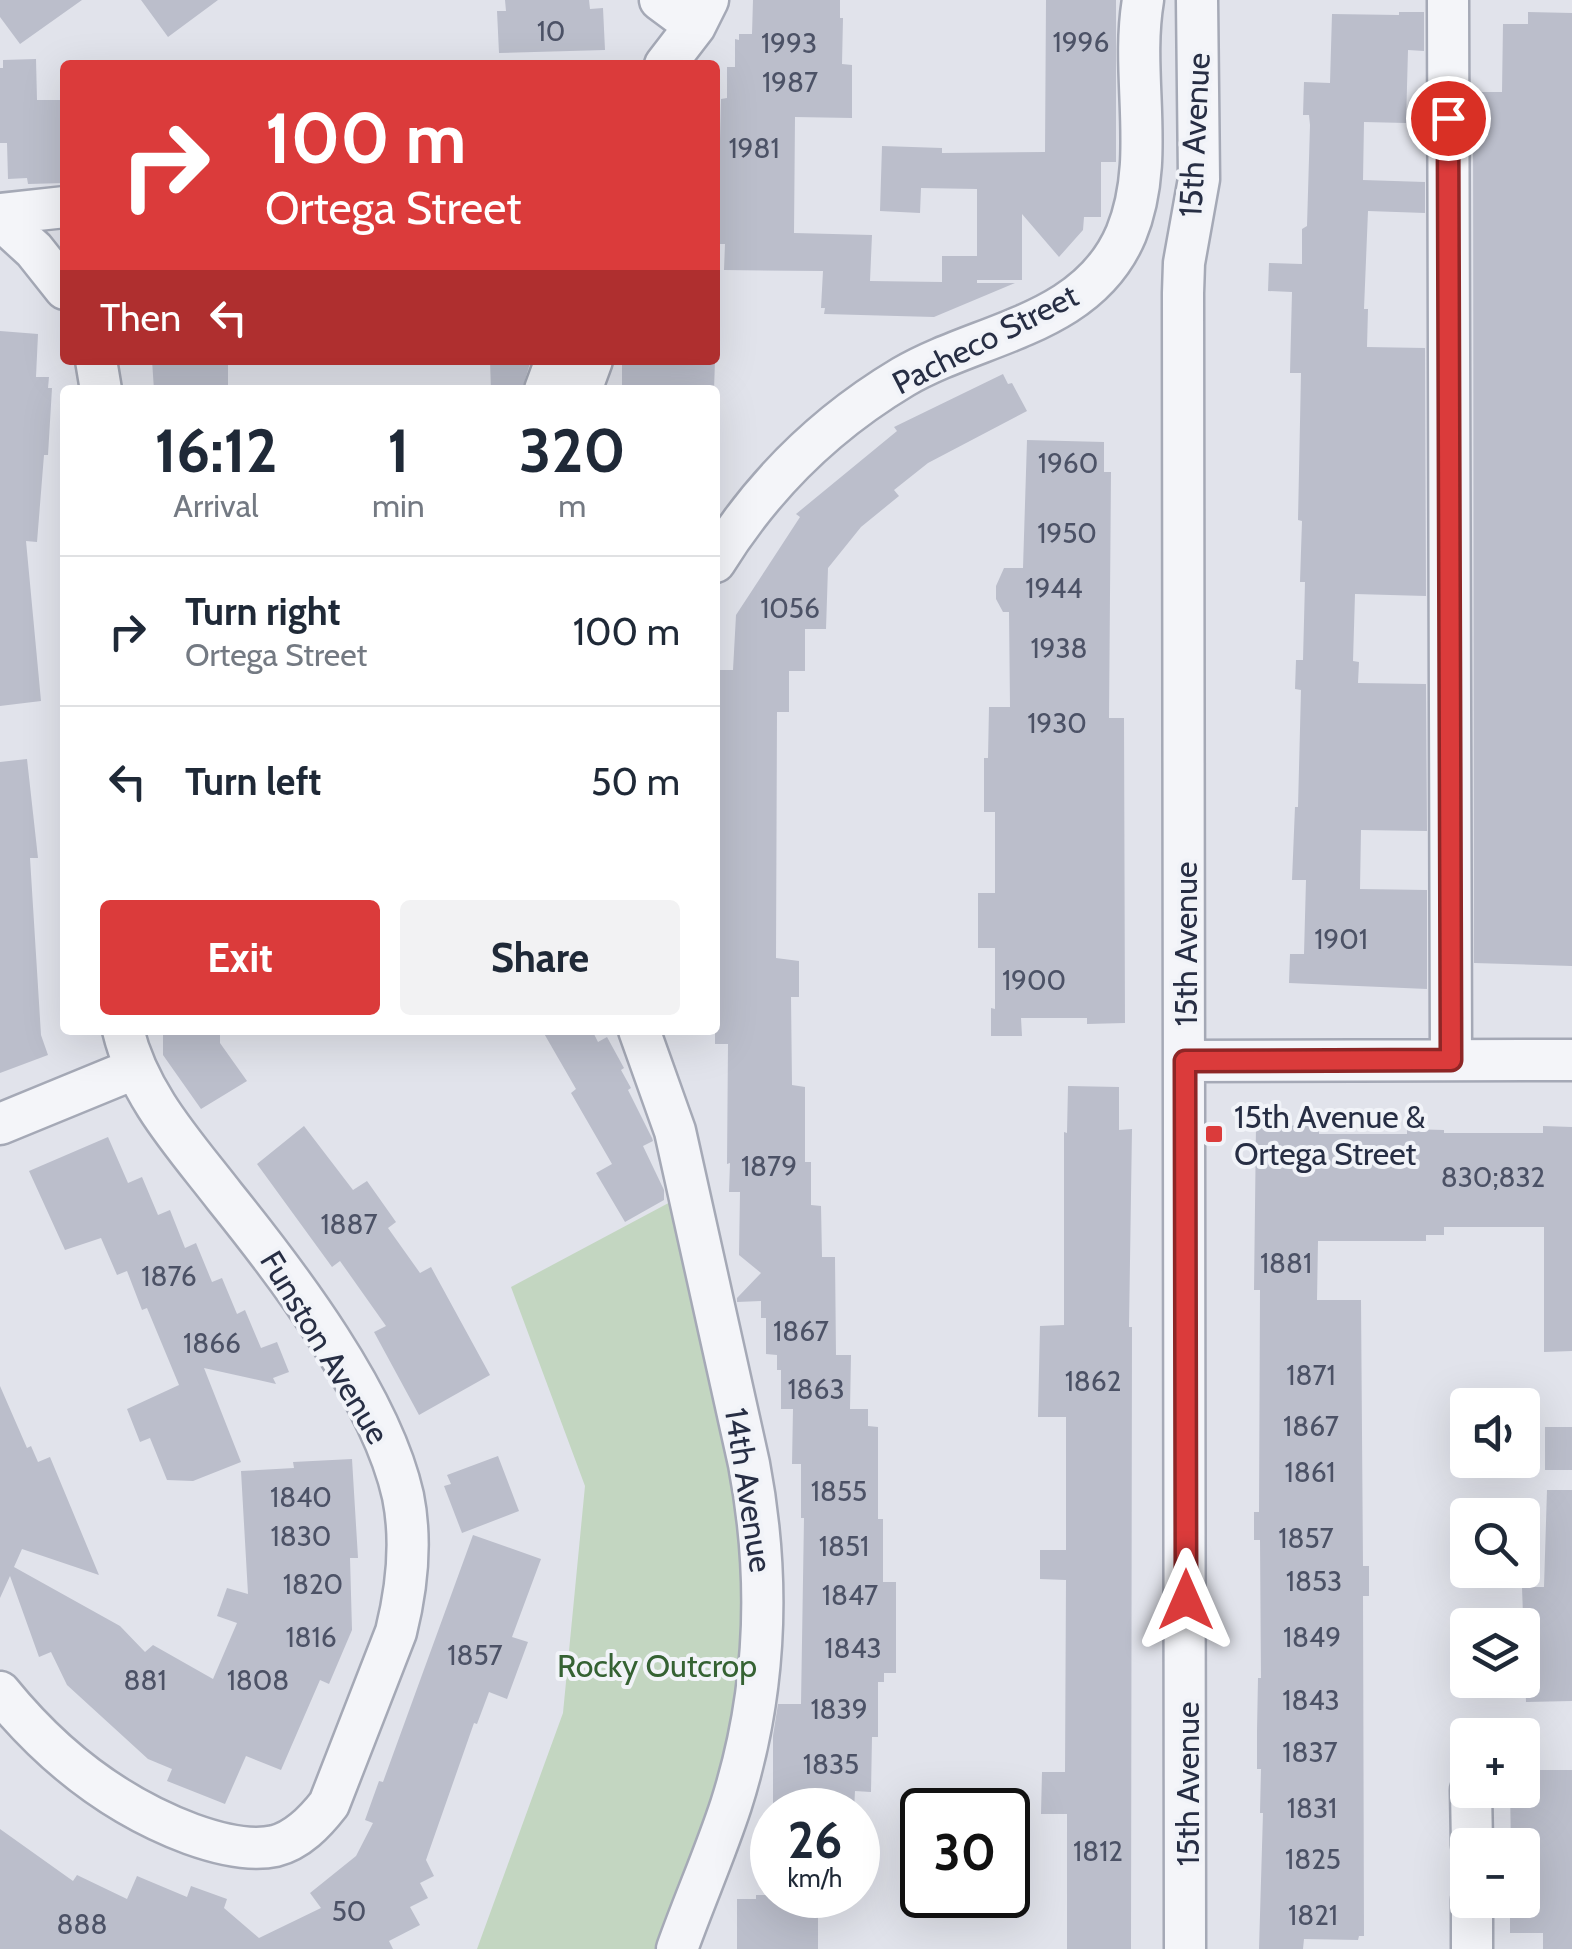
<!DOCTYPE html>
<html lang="en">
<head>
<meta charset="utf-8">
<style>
	:root { --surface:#fff; --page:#f2f2f3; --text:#1f2937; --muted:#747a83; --line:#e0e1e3; --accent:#db3b3b }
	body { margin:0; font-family:Cabin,sans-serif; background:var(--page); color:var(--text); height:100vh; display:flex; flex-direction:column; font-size:38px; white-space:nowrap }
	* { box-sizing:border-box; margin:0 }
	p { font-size:32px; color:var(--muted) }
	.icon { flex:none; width:55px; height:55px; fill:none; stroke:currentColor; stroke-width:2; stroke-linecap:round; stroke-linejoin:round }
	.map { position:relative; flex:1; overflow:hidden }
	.sheet { position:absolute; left:60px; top:385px; width:660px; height:650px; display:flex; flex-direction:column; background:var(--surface); border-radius:10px; box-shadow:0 10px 40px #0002 }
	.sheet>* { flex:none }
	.top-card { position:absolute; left:60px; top:60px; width:660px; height:305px; border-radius:10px; box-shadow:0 10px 40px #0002; background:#db3b3b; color:#fff; overflow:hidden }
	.fabs { position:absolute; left:1450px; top:1388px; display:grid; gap:20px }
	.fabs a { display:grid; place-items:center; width:90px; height:90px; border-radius:10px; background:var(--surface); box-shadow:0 10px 40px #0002; font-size:50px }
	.speed { position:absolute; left:750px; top:1788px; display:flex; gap:20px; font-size:50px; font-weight:700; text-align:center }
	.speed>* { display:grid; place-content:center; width:130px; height:130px; border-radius:50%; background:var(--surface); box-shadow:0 10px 40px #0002; line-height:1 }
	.speed small { font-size:25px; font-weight:400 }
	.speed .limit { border:5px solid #111; border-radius:15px; background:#fff; color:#111 }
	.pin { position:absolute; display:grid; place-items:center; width:85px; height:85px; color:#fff; margin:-42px; border:5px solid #fff; border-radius:50%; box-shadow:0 2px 10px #0007 }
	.me { position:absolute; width:110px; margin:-55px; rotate:0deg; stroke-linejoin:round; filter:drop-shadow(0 0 8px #0008) }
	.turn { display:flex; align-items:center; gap:35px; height:210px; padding:0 40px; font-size:45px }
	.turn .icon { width:130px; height:130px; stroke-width:2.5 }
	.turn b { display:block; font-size:70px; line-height:85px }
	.then { display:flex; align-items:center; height:95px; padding:0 40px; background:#0003; gap:20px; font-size:38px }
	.eta { display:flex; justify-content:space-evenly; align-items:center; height:170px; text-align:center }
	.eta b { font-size:60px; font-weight:700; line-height:70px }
	.action { display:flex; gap:20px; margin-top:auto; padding:20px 40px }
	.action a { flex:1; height:115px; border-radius:10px; background:var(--accent); color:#fff; font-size:40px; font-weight:700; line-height:115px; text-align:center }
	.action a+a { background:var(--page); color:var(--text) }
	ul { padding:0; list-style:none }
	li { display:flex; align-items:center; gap:30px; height:150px; padding:0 40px; border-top:2px solid var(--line) }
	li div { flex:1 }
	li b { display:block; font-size:38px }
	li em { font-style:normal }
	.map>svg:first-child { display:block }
</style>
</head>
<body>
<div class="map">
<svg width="1572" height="1949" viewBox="0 0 1572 1949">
	<rect width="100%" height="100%" fill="#e1e3eb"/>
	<!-- green -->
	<path fill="#c3d6c1" d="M 676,1199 L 746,1544 L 740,1715 L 665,1949 L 477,1949 L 563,1713 L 585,1486 L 511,1287 Z"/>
	<!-- building -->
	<path fill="#bbbecb" d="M 0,0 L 82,0 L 20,44 L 0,17 Z
		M 141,0 L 218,0 L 168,37 Z
		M 505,0 L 589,0 L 590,9 L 603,8 L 605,50 L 499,53 L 497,11 L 506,11 Z
		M 753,0 L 840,0 L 840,18 L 843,18 L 842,64 L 852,65 L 852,118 L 795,117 L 794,233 L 872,235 L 870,281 L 942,282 L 942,256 L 977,256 L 977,189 L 921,188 L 920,213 L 880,211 L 882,146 L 942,148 L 942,153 L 1045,152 L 1046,0 L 1116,0 L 1116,162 L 1101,162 L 1101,217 L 1084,217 L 1083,230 L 1059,257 L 1022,214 L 1022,280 L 977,280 L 977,283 L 1015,283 L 934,317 L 824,314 L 825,308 L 821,308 L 823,271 L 724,270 L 725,244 L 715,244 L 715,139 L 720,139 L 721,99 L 727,98 L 727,67 L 735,67 L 735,39 L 739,40 L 739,34 L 752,34 Z
		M 1399,12 L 1424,12 L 1424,51 L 1408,50 L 1406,123 L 1364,122 L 1363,180 L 1425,182 L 1425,213 L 1368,211 L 1364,309 L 1368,309 L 1367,347 L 1425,348 L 1426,596 L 1355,594 L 1353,661 L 1359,662 L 1358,683 L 1426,684 L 1427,831 L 1361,830 L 1360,889 L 1427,890 L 1427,989 L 1289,983 L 1290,954 L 1304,954 L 1306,880 L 1292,880 L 1295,807 L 1298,807 L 1301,690 L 1295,689 L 1296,660 L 1303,660 L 1305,582 L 1300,582 L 1302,521 L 1298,520 L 1301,373 L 1290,373 L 1292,292 L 1268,291 L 1269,263 L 1302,264 L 1302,229 L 1307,226 L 1310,125 L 1309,115 L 1303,115 L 1304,82 L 1330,83 L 1332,14 L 1399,15 Z
		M 1528,12 L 1572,13 L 1572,966 L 1474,963 L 1473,92 L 1502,92 L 1503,24 L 1528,24 Z
		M 36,59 L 37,100 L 65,100 L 65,183 L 28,184 L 27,178 L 8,179 L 7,143 L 0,143 L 0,68 L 3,68 L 3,60 Z
		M 0,331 L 38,334 L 36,377 L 49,377 L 48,388 L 52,388 L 48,455 L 44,455 L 37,542 L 26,541 L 41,701 L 0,706 Z
		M 152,360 L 228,360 L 228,390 L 154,390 Z
		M 531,360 L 522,390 L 491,390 L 490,361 Z
		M 622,360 L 715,360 L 714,390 L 622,390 Z
		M 1003,374 L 1008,384 L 1012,383 L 1027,411 L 928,463 L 894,490 L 899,496 L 861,527 L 828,568 L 826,629 L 805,629 L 805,671 L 789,671 L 789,712 L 777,712 L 776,958 L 799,961 L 799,997 L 791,997 L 792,1085 L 805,1087 L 805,1162 L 811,1162 L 811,1205 L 821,1206 L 822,1257 L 835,1257 L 836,1355 L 851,1355 L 850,1409 L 868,1409 L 868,1426 L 878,1427 L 878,1519 L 883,1519 L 883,1582 L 896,1582 L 896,1673 L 884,1673 L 884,1682 L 878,1682 L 878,1737 L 872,1737 L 871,1792 L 855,1791 L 854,1810 L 773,1810 L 773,1736 L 778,1704 L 801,1704 L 804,1518 L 801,1518 L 801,1464 L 792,1464 L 793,1409 L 781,1409 L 781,1370 L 777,1370 L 777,1355 L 766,1354 L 766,1318 L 761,1318 L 761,1301 L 737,1302 L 737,1298 L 761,1273 L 739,1255 L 740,1192 L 729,1192 L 730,1163 L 727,1164 L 728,1044 L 715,1044 L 715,688 L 718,689 L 718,670 L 733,670 L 736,615 L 800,517 L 796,514 L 897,431 L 894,427 Z
		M 1027,440 L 1104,442 L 1104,472 L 1111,472 L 1109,718 L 1124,718 L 1125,1023 L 1087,1024 L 1087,1018 L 1021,1018 L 1022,1036 L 991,1036 L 991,1008 L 995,1009 L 995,948 L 978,948 L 978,893 L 995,893 L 995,812 L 984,812 L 984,758 L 988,758 L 989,707 L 1010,707 L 1009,612 L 1003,612 L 996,599 L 996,586 L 1004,568 L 1023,568 Z
		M 27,759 L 38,858 L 30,858 L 41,1035 L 48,1055 L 0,1073 L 0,762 Z
		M 163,1030 L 220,1030 L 220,1043 L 247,1081 L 201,1109 L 163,1055 Z
		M 542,1030 L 592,1030 L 598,1042 L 607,1037 L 624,1068 L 621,1070 L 631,1088 L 628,1090 L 652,1138 L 653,1141 L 643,1146 L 664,1190 L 664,1200 L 625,1222 L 596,1173 L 612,1164 L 571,1093 L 576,1089 Z
		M 1068,1086 L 1119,1087 L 1119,1130 L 1132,1129 L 1129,1327 L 1132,1327 L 1131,1949 L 1067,1949 L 1067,1814 L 1041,1814 L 1042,1772 L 1065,1772 L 1066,1580 L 1040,1579 L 1040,1550 L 1066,1550 L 1066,1417 L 1038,1417 L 1040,1326 L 1064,1325 L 1064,1132 L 1067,1133 Z
		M 1256,1125 L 1319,1126 L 1319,1134 L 1407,1134 L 1407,1129 L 1444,1130 L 1444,1133 L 1543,1133 L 1543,1126 L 1572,1127 L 1572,1351 L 1544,1352 L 1544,1227 L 1444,1227 L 1444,1235 L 1426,1235 L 1426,1241 L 1318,1241 L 1317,1300 L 1361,1300 L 1363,1566 L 1369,1566 L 1369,1596 L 1363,1596 L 1364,1936 L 1359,1936 L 1358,1940 L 1304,1939 L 1303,1949 L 1259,1949 L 1263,1813 L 1260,1813 L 1261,1769 L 1257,1769 L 1257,1731 L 1258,1678 L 1261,1678 L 1260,1540 L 1254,1540 L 1254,1512 L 1259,1512 L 1260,1290 L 1254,1290 Z
		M 304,1126 L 353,1190 L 367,1181 L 396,1222 L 388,1228 L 420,1273 L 431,1267 L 490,1375 L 419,1415 L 374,1332 L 386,1326 L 340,1261 L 332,1267 L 257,1164 Z
		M 108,1137 L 128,1183 L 142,1177 L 158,1215 L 170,1210 L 185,1248 L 196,1243 L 212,1282 L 222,1278 L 237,1314 L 245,1310 L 261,1348 L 277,1342 L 289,1372 L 273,1378 L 276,1384 L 204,1368 L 241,1462 L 193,1481 L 167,1480 L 150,1438 L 140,1442 L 127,1409 L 179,1385 L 147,1308 L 142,1310 L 127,1271 L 117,1275 L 101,1238 L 65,1250 L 29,1171 Z
		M 0,1386 L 27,1448 L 31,1446 L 38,1462 L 50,1457 L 99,1575 L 22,1549 L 14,1567 L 120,1626 L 145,1652 L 153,1645 L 213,1679 L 237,1623 L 217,1616 L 227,1588 L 248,1594 L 241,1471 L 294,1468 L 293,1462 L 352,1459 L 358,1558 L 350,1558 L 352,1630 L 329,1684 L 320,1680 L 281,1770 L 246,1756 L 225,1804 L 167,1781 L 172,1769 L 148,1759 L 67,1685 L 51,1652 L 39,1657 L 10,1576 L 0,1598 Z
		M 1545,1427 L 1572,1427 L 1572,1470 L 1545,1470 Z
		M 498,1456 L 519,1511 L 462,1533 L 444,1486 L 451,1484 L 447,1475 Z
		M 1547,1490 L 1572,1490 L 1572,1701 L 1526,1702 L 1522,1587 L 1544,1587 Z
		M 473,1535 L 541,1559 L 512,1637 L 528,1642 L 507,1699 L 489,1692 L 477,1724 L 474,1723 L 426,1860 L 434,1876 L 420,1883 L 428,1898 L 410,1907 L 420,1925 L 389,1941 L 393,1949 L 0,1949 L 0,1829 L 73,1881 L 77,1875 L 127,1899 L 137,1876 L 187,1897 L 191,1886 L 227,1899 L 224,1908 L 259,1938 L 321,1908 L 310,1893 L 356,1856 L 373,1823 L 365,1820 L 379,1781 L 383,1782 Z
		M 1522,1770 L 1572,1770 L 1572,1949 L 1543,1949 L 1543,1933 L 1510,1933 L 1510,1900 L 1522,1900 L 1522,1845 L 1511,1845 L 1510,1790 L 1522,1790 Z
		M 756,1895 L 818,1895 L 818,1949 L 737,1949 L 737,1899 L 756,1899 Z"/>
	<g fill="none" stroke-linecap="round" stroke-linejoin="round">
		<defs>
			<path id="minor" d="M 660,0 L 695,26
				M 1448,0 L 1451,1060
				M 665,65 L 695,26 L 708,0
				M 0,214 L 65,207
				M 0,219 L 34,250 L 65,289
				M 96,360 L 101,390
				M 545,390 L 556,360
				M 581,390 L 592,360
				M 715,562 C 762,486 826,423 903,377 C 980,332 1087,326 1126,234 C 1157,159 1130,77 1143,0
				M 639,1030 L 675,1131 L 749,1464 C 771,1580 767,1692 731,1805 C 715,1854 694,1901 677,1949
				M 1185,1061 L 1572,1060
				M 0,1124 L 134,1069
				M 0,1692 C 52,1756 113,1805 191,1834 C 216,1843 248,1852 275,1846 C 298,1840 315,1822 329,1804 L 396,1632 C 407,1588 412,1541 403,1496 C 381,1397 288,1275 225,1197 C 184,1144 139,1096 123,1030
				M 1471,1790 L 1472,1845
				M 1472,1900 L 1472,1949
				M 1185,1949 L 1183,293 L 1184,263 L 1199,179 L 1197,0"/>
		</defs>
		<!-- minor casing -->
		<use href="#minor" stroke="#a5a9b6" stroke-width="45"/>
		<!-- minor -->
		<use href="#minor" stroke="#f4f5f9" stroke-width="40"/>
	</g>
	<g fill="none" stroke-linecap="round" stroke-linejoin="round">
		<defs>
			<path id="route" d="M 1186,1600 L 1185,1061 L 1451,1060 L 1448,118"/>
		</defs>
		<!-- route casing -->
		<use href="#route" stroke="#8e2626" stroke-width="25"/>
		<!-- route -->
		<use href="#route" stroke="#db3b3b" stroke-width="18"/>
	</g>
	<!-- markers -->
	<rect fill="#db3b3b" stroke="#f1f3f8" stroke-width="4" x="1204" y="1124" width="20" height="20" rx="5"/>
	<g text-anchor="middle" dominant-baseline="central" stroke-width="8" stroke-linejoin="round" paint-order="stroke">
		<!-- number labels -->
		<g font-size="28" fill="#4c5266">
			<text x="551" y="31">10</text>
			<text x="1081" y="42">1996</text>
			<text x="789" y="43">1993</text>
			<text x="790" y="82">1987</text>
			<text x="754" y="148">1981</text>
			<text x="1068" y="463">1960</text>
			<text x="1067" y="533">1950</text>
			<text x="1054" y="588">1944</text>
			<text x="790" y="608">1056</text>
			<text x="1059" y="648">1938</text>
			<text x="1057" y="723">1930</text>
			<text x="1341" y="939">1901</text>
			<text x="1034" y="980">1900</text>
			<text x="769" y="1166">1879</text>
			<text x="1493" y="1177">830;832</text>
			<text x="349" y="1224">1887</text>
			<text x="1286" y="1263">1881</text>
			<text x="169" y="1276">1876</text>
			<text x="801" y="1331">1867</text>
			<text x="212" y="1343">1866</text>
			<text x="1311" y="1375">1871</text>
			<text x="1093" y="1381">1862</text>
			<text x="816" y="1389">1863</text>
			<text x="1311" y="1426">1867</text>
			<text x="1310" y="1472">1861</text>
			<text x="839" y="1491">1855</text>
			<text x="301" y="1497">1840</text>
			<text x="301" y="1536">1830</text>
			<text x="1306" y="1538">1857</text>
			<text x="844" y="1546">1851</text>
			<text x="1314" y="1581">1853</text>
			<text x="313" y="1584">1820</text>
			<text x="850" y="1595">1847</text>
			<text x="311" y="1637">1816</text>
			<text x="1312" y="1637">1849</text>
			<text x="853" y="1648">1843</text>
			<text x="475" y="1655">1857</text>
			<text x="145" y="1680">881</text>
			<text x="258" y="1680">1808</text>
			<text x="1311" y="1700">1843</text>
			<text x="839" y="1709">1839</text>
			<text x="1310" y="1752">1837</text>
			<text x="831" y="1764">1835</text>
			<text x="1312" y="1808">1831</text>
			<text x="1098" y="1851">1812</text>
			<text x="1313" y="1859">1825</text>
			<text x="349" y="1911">50</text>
			<text x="1313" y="1915">1821</text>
			<text x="82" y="1924">888</text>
		</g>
		<!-- street labels -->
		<g font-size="32" fill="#272e44" stroke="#f1f3f8">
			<text transform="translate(1194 135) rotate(-87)">15th Avenue</text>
			<text transform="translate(985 339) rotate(-27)">Pacheco Street</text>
			<text transform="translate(1185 944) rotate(-90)">15th Avenue</text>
			<text transform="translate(325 1347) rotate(59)">Funston Avenue</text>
			<text transform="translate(749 1490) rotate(81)">14th Avenue</text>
			<text transform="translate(1187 1784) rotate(-90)">15th Avenue</text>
		</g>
		<!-- poi labels -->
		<g font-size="32" fill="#272e44" stroke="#f1f3f8" text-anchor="start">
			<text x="1234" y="1116">15th Avenue &amp;<tspan x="1234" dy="37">Ortega Street</tspan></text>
		</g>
		<!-- park labels -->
		<g font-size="32" fill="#356233" stroke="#f1f3f8">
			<text x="657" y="1665">Rocky Outcrop</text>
		</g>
	</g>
</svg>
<div class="fabs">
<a><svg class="icon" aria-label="sound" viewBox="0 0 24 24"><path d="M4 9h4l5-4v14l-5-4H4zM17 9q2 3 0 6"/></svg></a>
<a><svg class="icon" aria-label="search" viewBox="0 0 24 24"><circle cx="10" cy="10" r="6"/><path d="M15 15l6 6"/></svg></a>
<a><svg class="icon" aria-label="layers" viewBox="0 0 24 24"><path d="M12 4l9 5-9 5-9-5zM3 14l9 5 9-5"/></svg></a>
<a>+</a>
<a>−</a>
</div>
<div class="speed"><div>26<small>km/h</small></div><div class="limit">30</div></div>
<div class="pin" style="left:1448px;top:118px;background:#d93025"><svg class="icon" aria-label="arrive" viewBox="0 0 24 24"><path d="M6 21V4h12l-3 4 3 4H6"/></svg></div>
<svg class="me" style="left:1186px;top:1600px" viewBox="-20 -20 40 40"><path d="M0-17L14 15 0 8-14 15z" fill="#db3b3b" stroke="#fff" stroke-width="4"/></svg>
<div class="top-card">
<div class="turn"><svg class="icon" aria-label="right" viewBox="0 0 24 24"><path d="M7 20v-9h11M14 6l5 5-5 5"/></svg><div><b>100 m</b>Ortega Street</div></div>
<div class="then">Then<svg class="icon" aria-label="left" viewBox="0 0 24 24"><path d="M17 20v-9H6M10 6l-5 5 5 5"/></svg></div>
</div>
<section class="sheet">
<div class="eta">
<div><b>16:12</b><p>Arrival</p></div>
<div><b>1</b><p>min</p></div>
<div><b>320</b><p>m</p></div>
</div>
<ul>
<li><svg class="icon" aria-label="right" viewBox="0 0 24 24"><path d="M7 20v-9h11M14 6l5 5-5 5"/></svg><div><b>Turn right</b><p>Ortega Street</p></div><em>100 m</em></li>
<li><svg class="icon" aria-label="left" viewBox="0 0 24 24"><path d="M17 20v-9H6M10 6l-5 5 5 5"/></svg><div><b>Turn left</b></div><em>50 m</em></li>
</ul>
<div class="action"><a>Exit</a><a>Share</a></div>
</section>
</div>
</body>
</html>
